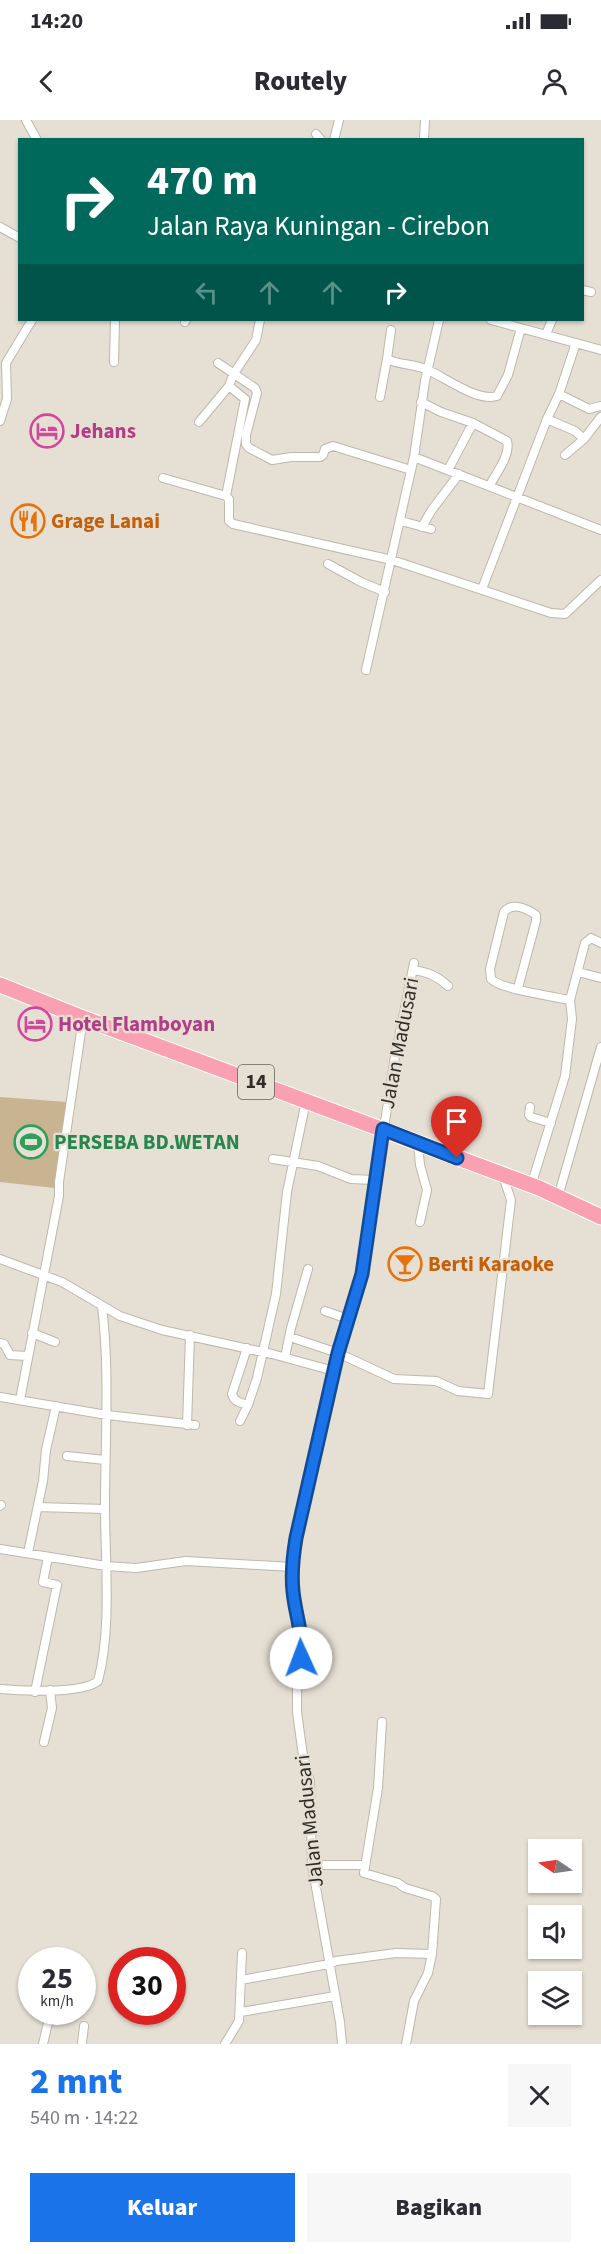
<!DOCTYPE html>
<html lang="id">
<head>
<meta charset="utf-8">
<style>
	:root { --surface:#fff; --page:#f7f7f7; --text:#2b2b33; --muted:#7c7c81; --accent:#1a73e8 }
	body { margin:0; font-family:"Source Sans 3",sans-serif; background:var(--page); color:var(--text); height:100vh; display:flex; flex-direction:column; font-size:22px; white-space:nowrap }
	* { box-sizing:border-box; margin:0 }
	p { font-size:20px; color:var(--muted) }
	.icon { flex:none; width:33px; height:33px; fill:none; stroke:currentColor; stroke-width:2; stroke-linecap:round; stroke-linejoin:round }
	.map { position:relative; height:1924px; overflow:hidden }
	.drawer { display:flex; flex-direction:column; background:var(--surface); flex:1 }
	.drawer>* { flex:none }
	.guide { position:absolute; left:18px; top:18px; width:566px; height:183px; border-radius:0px; box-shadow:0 2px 4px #0004; background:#00695c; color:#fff; overflow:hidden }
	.needle { width:39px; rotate:283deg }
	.fabs { position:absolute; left:528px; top:1719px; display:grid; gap:12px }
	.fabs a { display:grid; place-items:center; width:54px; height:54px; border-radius:0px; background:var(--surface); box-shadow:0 2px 4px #0004; font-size:30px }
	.speed { position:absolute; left:18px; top:1827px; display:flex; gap:12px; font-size:30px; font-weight:700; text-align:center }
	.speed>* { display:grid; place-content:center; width:78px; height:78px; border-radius:50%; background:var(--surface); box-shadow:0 2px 4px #0004; line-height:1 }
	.speed small { font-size:15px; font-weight:400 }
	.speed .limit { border:9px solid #d22; background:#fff; color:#111 }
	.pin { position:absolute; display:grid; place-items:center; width:51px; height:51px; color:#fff; margin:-62px -26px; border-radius:50% 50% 50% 0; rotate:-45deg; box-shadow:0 0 6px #0007 }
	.pin .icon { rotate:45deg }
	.me { position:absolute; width:66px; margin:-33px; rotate:358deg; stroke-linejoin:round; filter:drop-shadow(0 0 4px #0008) }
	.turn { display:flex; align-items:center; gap:21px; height:126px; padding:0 30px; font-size:27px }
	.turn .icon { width:78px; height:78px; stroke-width:2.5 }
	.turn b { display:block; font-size:42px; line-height:51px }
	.lanes { display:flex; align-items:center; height:57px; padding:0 30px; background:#0003; justify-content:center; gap:30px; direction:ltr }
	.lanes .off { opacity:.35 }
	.round { display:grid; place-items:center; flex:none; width:63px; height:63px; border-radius:0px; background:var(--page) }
	.overview { display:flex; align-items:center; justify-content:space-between; height:102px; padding:0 30px }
	h1 { font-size:36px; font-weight:800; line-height:45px; color:var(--accent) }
	.action { display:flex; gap:12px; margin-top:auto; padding:12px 30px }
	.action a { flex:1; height:69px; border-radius:0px; background:var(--accent); color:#fff; font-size:24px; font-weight:800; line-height:69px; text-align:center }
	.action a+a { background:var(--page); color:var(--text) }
	.status { display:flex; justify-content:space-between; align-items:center; height:42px; padding:0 30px; background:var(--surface); direction:ltr }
	.status svg { height:16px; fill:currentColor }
	header { display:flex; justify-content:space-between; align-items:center; height:78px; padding:0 30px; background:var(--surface); font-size:27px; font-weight:800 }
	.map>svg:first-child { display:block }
</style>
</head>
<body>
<div class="status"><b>14:20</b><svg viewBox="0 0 49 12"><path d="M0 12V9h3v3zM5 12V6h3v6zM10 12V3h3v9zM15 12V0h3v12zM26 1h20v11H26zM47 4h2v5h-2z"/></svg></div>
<header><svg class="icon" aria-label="back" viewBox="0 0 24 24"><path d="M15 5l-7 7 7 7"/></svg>Routely<svg class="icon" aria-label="person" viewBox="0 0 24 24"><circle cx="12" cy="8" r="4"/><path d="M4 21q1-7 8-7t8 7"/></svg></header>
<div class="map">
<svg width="601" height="1924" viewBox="0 0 601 1924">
	<rect width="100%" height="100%" fill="#e6dfd4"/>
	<!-- park -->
	<path fill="#c8b490" d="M 0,977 L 67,982 L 55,1068 L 0,1062 Z"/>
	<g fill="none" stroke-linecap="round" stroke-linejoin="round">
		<defs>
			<path id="street" d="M 26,0 L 37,20
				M 316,14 L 321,20
				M 334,20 L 339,0
				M 424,20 L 425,0
				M 0,107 L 20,118
				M 582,170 L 591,172
				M 491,200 L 601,230
				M 185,202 L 186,200
				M 546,214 L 552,200
				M 387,239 L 391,210
				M 114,242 L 115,200
				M 218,243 L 255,268 L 257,273 L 246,315 L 246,324 L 249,328 L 272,340 L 291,337 L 320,337 L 323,335 L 325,329 L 333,326 L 411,350
				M 559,274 L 589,289 L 601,286
				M 380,277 L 387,239 C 399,245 415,244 428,250 C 446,258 477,282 497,276 L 508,255 L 521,208
				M 421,282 L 441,292 L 473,303 L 507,321 C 511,335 496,353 490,365
				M 547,299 L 575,311 L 584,319
				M 0,301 L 7,279 L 6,243 L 32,200
				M 199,302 L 229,266 L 233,255 L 256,220 L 260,200
				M 565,335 L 584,319 L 601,297
				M 414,337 L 601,410
				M 448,350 L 473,303
				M 163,358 L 226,376 L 229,379 L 229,401 L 233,404 L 392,440 L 551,493 L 565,494 L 601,460
				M 226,376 L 245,279 L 229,266
				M 401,401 L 431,409
				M 422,407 L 431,391 L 459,354
				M 328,444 L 361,462 L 385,472
				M 482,469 L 547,299 L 559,274 L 576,223
				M 366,550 L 414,337 L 425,261 L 439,200
				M 413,850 C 428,852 437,856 448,866
				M 578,852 L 601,858
				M 518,868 L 536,801 L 536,795 C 526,788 512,782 504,792 L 490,849 L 491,859 C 500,869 555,877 570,880
				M 530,987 L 529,995 L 531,997 L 551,1003
				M 418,1023 L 420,1045 L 427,1070 L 420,1102
				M 273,1039 L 318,1046 L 351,1059 L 375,1060
				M 531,1066 L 565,956 L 572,899 L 570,880 L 585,823 L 591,818 L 601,823
				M 558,1077 L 601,927
				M 0,1139 L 62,1162 L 120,1196 L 162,1210 L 272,1234 L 334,1251
				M 325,1191 L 348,1199
				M 32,1213 L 55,1222
				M 290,1217 L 338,1233 L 394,1259 L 436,1261 L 458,1271 L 488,1274 L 511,1080 L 503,1056
				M 0,1223 L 4,1224 L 10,1235 L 27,1236
				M 247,1228 L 232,1274 C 234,1282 241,1283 248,1285 L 257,1258 L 276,1174 L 287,1072 L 306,981
				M 285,1237 L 291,1208 L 308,1149
				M 0,1277 L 107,1295 L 195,1305
				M 20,1280 L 59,1076 L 59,1062 L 83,898
				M 240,1301 L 248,1285
				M 187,1305 L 190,1215
				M 67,1336 L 105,1340
				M 0,1386 L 1,1385
				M 38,1387 L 105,1389
				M 0,1429 L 106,1446 L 136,1448 L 186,1441 L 292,1447
				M 28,1433 L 43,1361 L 46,1330 L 56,1286
				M 0,1569 C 20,1571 83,1574 98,1561 C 112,1509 105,1441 105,1387 C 105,1319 110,1253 102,1186
				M 35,1572 L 57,1465 L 43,1462 L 48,1437
				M 382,1602 L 378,1668 L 364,1753 L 398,1763 L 405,1768 L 432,1776 L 436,1779 L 432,1834 L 428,1853 L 414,1881 L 406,1924
				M 44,1622 L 52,1588 L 50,1570
				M 312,1745 L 365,1745
				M 241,1860 L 329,1844 L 336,1841 L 396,1833 L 432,1834
				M 241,1892 L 335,1876
				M 43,1924 L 50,1894
				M 82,1924 L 84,1906
				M 225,1924 L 239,1901 L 242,1833
				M 342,1924 L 340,1902 L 312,1745 L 310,1661 L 303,1636 L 297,1592 L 297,1563 L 302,1526 L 302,1517 L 293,1471 L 292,1449 L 295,1418 L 320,1308 L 338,1233 L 362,1154 L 394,942 L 414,843"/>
			<path id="highway" d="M 0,865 L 83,898 L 539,1068 L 601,1097"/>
		</defs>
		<!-- street casing -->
		<use href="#street" stroke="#beb7ac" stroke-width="10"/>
		<!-- highway casing -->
		<use href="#highway" stroke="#fff" stroke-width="17"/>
		<!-- street -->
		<use href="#street" stroke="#fff" stroke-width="8"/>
		<!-- highway -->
		<use href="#highway" stroke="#f9a0b2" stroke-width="15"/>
	</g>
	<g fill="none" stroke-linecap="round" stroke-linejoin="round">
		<defs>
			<path id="route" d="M 301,1538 C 304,1515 295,1494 293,1471 C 291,1453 293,1436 296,1418 L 338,1233 L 362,1154 L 383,1009 L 457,1038"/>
		</defs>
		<!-- route casing -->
		<use href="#route" stroke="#114b97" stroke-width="15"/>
		<!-- route -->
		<use href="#route" stroke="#1a73e8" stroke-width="10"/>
	</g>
	<!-- icons -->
	<defs>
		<symbol id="hotel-ring" viewBox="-11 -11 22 22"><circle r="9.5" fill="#e6dfd4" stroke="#d1479c" stroke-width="1.5"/><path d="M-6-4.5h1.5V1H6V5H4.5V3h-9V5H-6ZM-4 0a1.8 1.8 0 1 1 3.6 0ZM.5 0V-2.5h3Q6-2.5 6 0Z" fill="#d1479c"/></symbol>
		<symbol id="restaurant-ring" viewBox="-11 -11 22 22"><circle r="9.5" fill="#e6dfd4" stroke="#e8710a" stroke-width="1.5"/><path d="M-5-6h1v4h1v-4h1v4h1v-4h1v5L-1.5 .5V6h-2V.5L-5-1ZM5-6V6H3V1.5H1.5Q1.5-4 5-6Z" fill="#e8710a"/></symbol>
		<symbol id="stadium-ring" viewBox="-11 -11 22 22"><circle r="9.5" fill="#e6dfd4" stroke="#2e9e5b" stroke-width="1.5"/><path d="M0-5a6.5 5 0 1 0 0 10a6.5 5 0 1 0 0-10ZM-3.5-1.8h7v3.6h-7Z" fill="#2e9e5b"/></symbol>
		<symbol id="bar-ring" viewBox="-11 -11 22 22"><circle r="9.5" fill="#e6dfd4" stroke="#e8710a" stroke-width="1.5"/><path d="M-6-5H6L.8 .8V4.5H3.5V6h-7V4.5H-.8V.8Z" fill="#e8710a"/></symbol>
	</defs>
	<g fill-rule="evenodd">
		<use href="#hotel-ring" x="28" y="292" width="38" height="38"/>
		<use href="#restaurant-ring" x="9" y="382" width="38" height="38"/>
		<use href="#hotel-ring" x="16" y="885" width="38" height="38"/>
		<use href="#stadium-ring" x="12" y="1003" width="38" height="38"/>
		<use href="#bar-ring" x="386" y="1125" width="38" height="38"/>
	</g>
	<g text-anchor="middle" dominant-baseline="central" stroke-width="4.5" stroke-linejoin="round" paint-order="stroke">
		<!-- shield labels -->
		<rect fill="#e6dfd4" stroke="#66625c" stroke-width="1.5" x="238" y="945" width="36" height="34" rx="4.5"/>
		<g font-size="20" font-weight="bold" fill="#2f2d28">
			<text x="256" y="962">14</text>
		</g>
		<!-- hotel labels -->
		<g font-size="21" font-weight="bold" fill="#b23c85" stroke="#e6dfd4" text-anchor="start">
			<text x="70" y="311">Jehans</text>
			<text x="58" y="904">Hotel Flamboyan</text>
		</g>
		<!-- food labels -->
		<g font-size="21" font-weight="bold" fill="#c56008" stroke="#e6dfd4" text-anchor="start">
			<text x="51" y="401">Grage Lanai</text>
			<text x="428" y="1144">Berti Karaoke</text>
		</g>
		<!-- street labels -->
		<g font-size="21" fill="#2f2d28" stroke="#e6dfd4">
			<text transform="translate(399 923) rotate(-79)">Jalan Madusari</text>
			<text transform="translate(309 1701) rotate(-96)">Jalan Madusari</text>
		</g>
		<!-- leisure labels -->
		<g font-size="21" font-weight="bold" fill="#27864d" stroke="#e6dfd4" text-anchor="start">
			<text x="54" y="1022">PERSEBA BD.WETAN</text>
		</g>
	</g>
</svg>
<div class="fabs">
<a><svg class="needle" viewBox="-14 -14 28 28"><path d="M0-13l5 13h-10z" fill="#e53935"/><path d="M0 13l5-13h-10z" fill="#7c7c81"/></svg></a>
<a><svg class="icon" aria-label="sound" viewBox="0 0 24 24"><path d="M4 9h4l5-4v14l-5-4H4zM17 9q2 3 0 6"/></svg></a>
<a><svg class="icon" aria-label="layers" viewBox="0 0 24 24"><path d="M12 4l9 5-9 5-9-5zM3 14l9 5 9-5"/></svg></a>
</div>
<div class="speed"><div>25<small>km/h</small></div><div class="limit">30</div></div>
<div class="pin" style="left:457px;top:1038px;background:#d93025"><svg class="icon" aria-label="arrive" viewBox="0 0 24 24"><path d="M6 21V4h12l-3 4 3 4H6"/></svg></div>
<svg class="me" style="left:301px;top:1538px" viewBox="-20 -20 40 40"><circle r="19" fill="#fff"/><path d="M0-13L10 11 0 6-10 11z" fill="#1a73e8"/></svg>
<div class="guide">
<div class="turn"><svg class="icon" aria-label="right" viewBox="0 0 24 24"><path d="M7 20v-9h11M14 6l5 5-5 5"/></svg><div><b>470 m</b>Jalan Raya Kuningan - Cirebon</div></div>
<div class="lanes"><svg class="icon off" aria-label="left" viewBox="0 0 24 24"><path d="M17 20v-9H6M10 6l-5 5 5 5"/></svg><svg class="icon off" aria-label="ahead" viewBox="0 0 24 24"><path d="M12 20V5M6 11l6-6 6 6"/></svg><svg class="icon off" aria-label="ahead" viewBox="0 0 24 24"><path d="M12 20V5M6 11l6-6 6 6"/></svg><svg class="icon" aria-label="right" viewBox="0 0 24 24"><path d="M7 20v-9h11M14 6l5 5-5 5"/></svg></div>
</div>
</div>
<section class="drawer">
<div class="overview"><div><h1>2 mnt</h1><p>540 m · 14:22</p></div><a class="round"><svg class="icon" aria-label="close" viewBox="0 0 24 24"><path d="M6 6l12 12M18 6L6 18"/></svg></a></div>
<div class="action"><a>Keluar</a><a>Bagikan</a></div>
</section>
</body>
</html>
